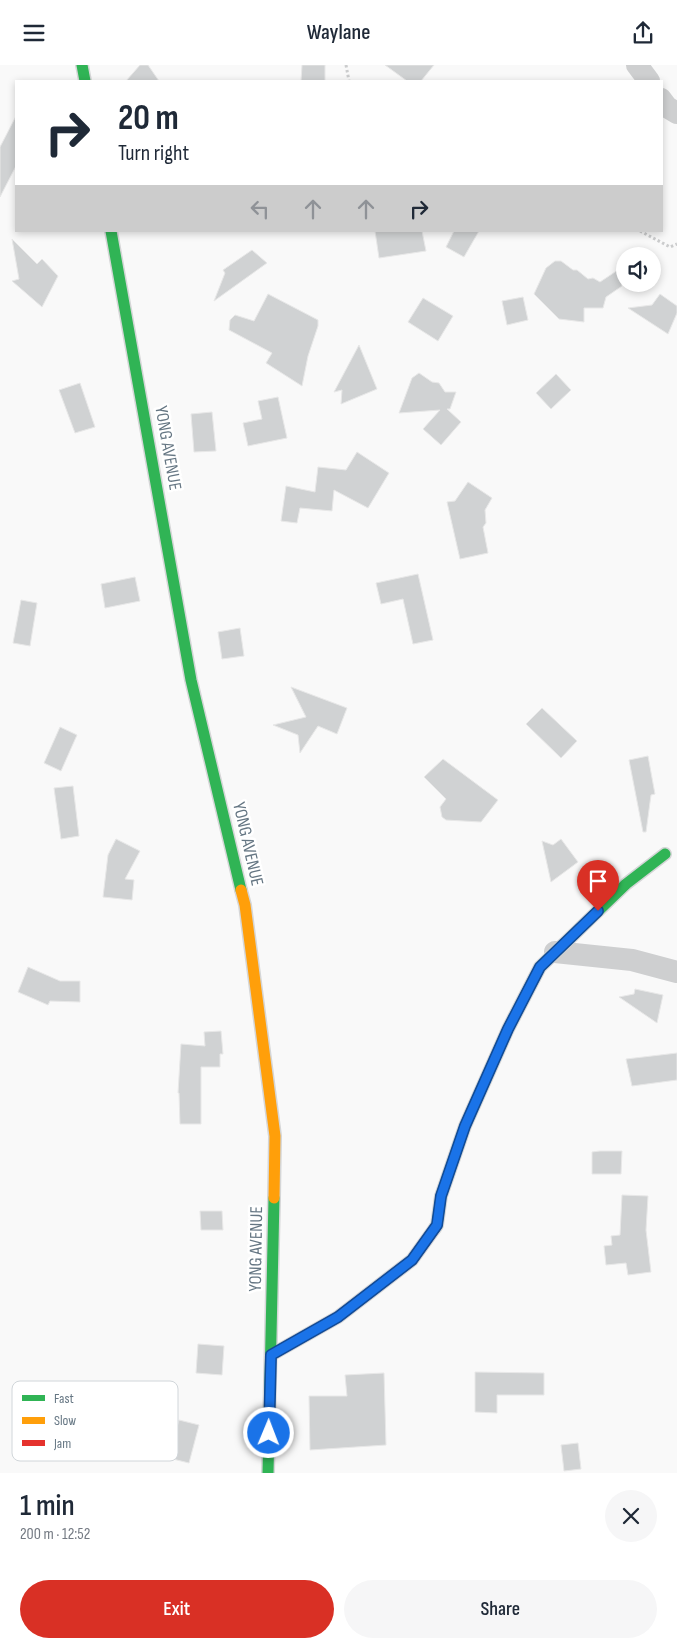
<!DOCTYPE html>
<html lang="en">
<head>
<meta charset="utf-8">
<style>
	:root { --surface:#fff; --page:#f6f6f7; --text:#1f2937; --muted:#747a83; --accent:#d93025 }
	body { margin:0; font-family:"Sofia Sans Condensed",sans-serif; background:var(--page); color:var(--text); height:100vh; display:flex; flex-direction:column; font-size:19px; white-space:nowrap }
	* { box-sizing:border-box; margin:0 }
	p { font-size:16px; color:var(--muted) }
	.icon { flex:none; width:28px; height:28px; fill:none; stroke:currentColor; stroke-width:2; stroke-linecap:round; stroke-linejoin:round }
	.map { position:relative; height:1408px; overflow:hidden }
	.details { display:flex; flex-direction:column; background:var(--surface); flex:1 }
	.details>* { flex:none }
	.top-card { position:absolute; left:15px; top:15px; width:648px; height:152px; border-radius:0px; box-shadow:0 2px 8px #0003; background:#fff; color:var(--text); overflow:hidden }
	.controls { position:absolute; left:616px; top:182px; display:grid; gap:10px }
	.controls a { display:grid; place-items:center; width:45px; height:45px; border-radius:50%; background:var(--surface); box-shadow:0 2px 8px #0003; font-size:25px }
	.pin { position:absolute; display:grid; place-items:center; width:42px; height:42px; color:#fff; margin:-51px -21px; border-radius:50% 50% 50% 0; rotate:-45deg; box-shadow:0 0 5px #0007 }
	.pin .icon { rotate:45deg }
	.me { position:absolute; width:55px; margin:-28px; rotate:1deg; stroke-linejoin:round; filter:drop-shadow(0 0 4px #0008) }
	.turn { display:flex; align-items:center; gap:18px; height:105px; padding:0 20px; font-size:22px }
	.turn .icon { width:65px; height:65px; stroke-width:2.5 }
	.turn b { display:block; font-size:35px; line-height:42px }
	.lanes { display:flex; align-items:center; height:48px; padding:0 20px; background:#0003; justify-content:center; gap:25px; direction:ltr }
	.lanes .off { opacity:.35 }
	.round { display:grid; place-items:center; flex:none; width:52px; height:52px; border-radius:26px; background:var(--page) }
	.summary { display:flex; align-items:center; justify-content:space-between; height:85px; padding:0 20px }
	h1 { font-size:30px; font-weight:600; line-height:38px }
	.button { display:flex; gap:10px; margin-top:auto; padding:10px 20px }
	.button a { flex:1; height:58px; border-radius:30px; background:var(--accent); color:#fff; font-size:20px; font-weight:600; line-height:58px; text-align:center }
	.button a+a { background:var(--page); color:var(--text) }
	header { display:flex; justify-content:space-between; align-items:center; height:65px; padding:0 20px; background:var(--surface); font-size:22px; font-weight:600 }
	.map>svg:first-child { display:block }
</style>
</head>
<body>
<header><svg class="icon" aria-label="menu" viewBox="0 0 24 24"><path d="M4 6h16M4 12h16M4 18h16"/></svg>Waylane<svg class="icon" aria-label="share" viewBox="0 0 24 24"><path d="M12 15V3M7 8l5-5 5 5M5 13v7h14v-7"/></svg></header>
<div class="map">
<svg width="677" height="1408" viewBox="0 0 677 1408">
	<rect width="100%" height="100%" fill="#f9f9f9"/>
	<!-- building -->
	<path fill="#d0d2d3" stroke="#e8e8e8" d="M 140,0 L 148,0 L 159,16 L 126,16 Z
		M 302,0 L 325,0 L 325,16 L 301,16 Z
		M 385,0 L 434,0 L 421,16 L 407,16 Z
		M 16,51 L 16,101 L 0,132 L 0,82 Z
		M 375,166 L 422,166 L 426,186 L 379,193 Z
		M 454,166 L 479,166 L 464,192 L 446,182 Z
		M 12,174 L 37,199 L 42,194 L 58,211 L 42,242 L 12,216 L 19,214 Z
		M 252,185 L 267,198 L 214,236 L 225,208 L 223,205 Z
		M 555,196 L 561,196 L 573,205 L 577,205 L 588,214 L 593,213 L 600,217 L 618,205 L 622,221 L 606,232 L 603,243 L 584,243 L 584,257 L 559,254 L 534,229 L 546,203 Z
		M 268,229 L 318,255 L 318,261 L 308,291 L 302,321 L 266,298 L 272,288 L 229,265 L 230,255 L 235,250 L 254,256 Z
		M 660,229 L 677,241 L 677,248 L 668,269 L 628,243 L 652,240 Z
		M 523,232 L 528,255 L 507,260 L 502,236 Z
		M 423,233 L 453,251 L 438,276 L 408,257 Z
		M 359,280 L 377,324 L 341,339 L 342,325 L 334,327 Z
		M 419,308 L 432,317 L 439,318 L 445,327 L 456,327 L 450,344 L 447,344 L 461,357 L 441,380 L 423,364 L 440,345 L 399,348 L 412,313 Z
		M 556,309 L 571,325 L 551,344 L 536,328 Z
		M 80,318 L 95,362 L 75,368 L 59,325 Z
		M 278,332 L 287,373 L 248,381 L 243,358 L 262,354 L 258,336 Z
		M 212,347 L 216,386 L 194,387 L 191,349 Z
		M 357,387 L 389,408 L 368,443 L 334,425 L 332,446 L 300,443 L 297,458 L 281,456 L 286,421 L 315,427 L 318,402 L 346,405 Z
		M 468,417 L 492,433 L 485,445 L 486,458 L 483,462 L 488,488 L 460,494 L 447,437 L 455,436 Z
		M 418,509 L 433,575 L 413,579 L 403,534 L 381,539 L 376,518 Z
		M 135,512 L 140,536 L 105,543 L 101,519 Z
		M 21,535 L 37,538 L 30,581 L 13,578 Z
		M 240,563 L 244,591 L 222,594 L 218,567 Z
		M 291,622 L 347,643 L 337,669 L 318,661 L 300,688 L 298,670 L 273,660 L 306,652 Z
		M 542,643 L 577,676 L 561,693 L 526,659 Z
		M 60,662 L 77,670 L 61,706 L 44,698 Z
		M 648,691 L 655,729 L 651,730 L 646,767 L 643,767 L 629,695 Z
		M 443,694 L 498,735 L 481,757 L 446,755 L 442,752 L 440,742 L 446,734 L 424,712 Z
		M 73,721 L 79,771 L 61,774 L 54,723 Z
		M 116,774 L 140,786 L 125,814 L 134,815 L 132,835 L 103,832 L 108,790 Z
		M 561,774 L 578,797 L 551,817 L 542,776 L 553,780 Z
		M 28,902 L 60,916 L 80,916 L 80,937 L 50,936 L 48,940 L 18,927 Z
		M 635,924 L 663,930 L 657,958 L 619,932 L 634,929 Z
		M 221,966 L 223,989 L 220,989 L 220,1002 L 201,1002 L 201,1059 L 180,1059 L 179,1028 L 178,1028 L 181,979 L 205,981 L 204,967 Z
		M 677,988 L 677,1015 L 632,1021 L 626,994 Z
		M 600,1086 L 622,1086 L 621,1109 L 592,1109 L 592,1087 Z
		M 622,1130 L 648,1131 L 646,1165 L 651,1207 L 628,1210 L 626,1198 L 606,1200 L 604,1181 L 612,1180 L 611,1171 L 620,1170 Z
		M 200,1146 L 222,1146 L 223,1165 L 201,1165 Z
		M 198,1279 L 224,1281 L 222,1310 L 196,1308 Z
		M 475,1307 L 544,1308 L 544,1330 L 497,1330 L 497,1348 L 475,1347 Z
		M 384,1308 L 386,1380 L 310,1385 L 309,1331 L 347,1331 L 345,1310 Z
		M 179,1355 L 199,1360 L 189,1398 L 169,1393 Z
		M 578,1378 L 581,1404 L 564,1406 L 561,1380 Z"/>
	<g fill="none" stroke-linecap="round" stroke-linejoin="round">
		<defs>
			<path id="fast" d="M 82,0 L 85,16
				M 111,166 L 191,615 L 241,825
				M 435,1163 L 437,1160 L 441,1131 L 465,1061 L 508,964 L 540,902 L 626,819 L 665,789
				M 268,1408 L 274,1133"/>
			<path id="slow" d="M 241,825 L 245,840 L 275,1071 L 274,1133"/>
			<path id="jam" d="M 271,1290 L 338,1252 L 412,1195 L 435,1163"/>
		</defs>
		<!-- fast casing -->
		<use href="#fast" stroke="#d5d6d7" stroke-width="14"/>
		<!-- slow casing -->
		<use href="#slow" stroke="#d5d6d7" stroke-width="14"/>
		<!-- jam casing -->
		<use href="#jam" stroke="#d5d6d7" stroke-width="14"/>
		<!-- path -->
		<path stroke="#cbcccd" stroke-width="3" stroke-dasharray="2.5 2.5" stroke-linecap="butt" d="M 346,0 L 349,16
			M 640,166 L 670,182 L 677,179"/>
		<!-- street -->
		<path stroke="#cecfd0" stroke-width="22" d="M 637,0 L 649,16
			M 661,34 L 667,42 L 677,48
			M 555,887 L 632,895 L 677,907"/>
		<!-- fast -->
		<use href="#fast" stroke="#30b455" stroke-width="11"/>
		<!-- slow -->
		<use href="#slow" stroke="#ff9f0a" stroke-width="11"/>
		<!-- jam -->
		<use href="#jam" stroke="#e5322d" stroke-width="11"/>
	</g>
	<g fill="none" stroke-linecap="round" stroke-linejoin="round">
		<defs>
			<path id="route" d="M 269,1368 L 271,1290 L 338,1252 L 412,1195 L 437,1160 L 441,1131 L 465,1061 L 508,964 L 540,902 L 598,846"/>
		</defs>
		<!-- route casing -->
		<use href="#route" stroke="#114b97" stroke-width="12"/>
		<!-- route -->
		<use href="#route" stroke="#1a73e8" stroke-width="9"/>
	</g>
	<g text-anchor="middle" dominant-baseline="central" stroke-width="5" stroke-linejoin="round" paint-order="stroke">
		<!-- street labels -->
		<g font-size="18" fill="#657683" stroke="#fff">
			<text transform="translate(168 383) rotate(80)">YONG AVENUE</text>
			<text transform="translate(248 779) rotate(77)">YONG AVENUE</text>
			<text transform="translate(256 1184) rotate(-89)">YONG AVENUE</text>
		</g>
	</g>
	<!-- legend -->
	<rect x="12" y="1316" width="166" height="80" rx="8" fill="#fff" stroke="#d1d6da" stroke-width="1"/>
	<rect x="22" y="1330" width="23" height="6" fill="#30b455"/>
	<rect x="22" y="1352" width="23" height="7" fill="#ff9f0a"/>
	<rect x="22" y="1375" width="23" height="6" fill="#e5322d"/>
	<g font-size="14" fill="#657683">
		<text x="54" y="1338">Fast</text>
		<text x="54" y="1360">Slow</text>
		<text x="54" y="1383">Jam</text>
	</g>
</svg>
<div class="controls">
<a><svg class="icon" aria-label="sound" viewBox="0 0 24 24"><path d="M4 9h4l5-4v14l-5-4H4zM17 9q2 3 0 6"/></svg></a>
</div>
<div class="pin" style="left:598px;top:846px;background:#d93025"><svg class="icon" aria-label="arrive" viewBox="0 0 24 24"><path d="M6 21V4h12l-3 4 3 4H6"/></svg></div>
<svg class="me" style="left:269px;top:1368px" viewBox="-20 -20 40 40"><circle r="17" fill="#1a73e8" stroke="#fff" stroke-width="3"/><path d="M0-11L8 9 0 5-8 9z" fill="#fff"/></svg>
<div class="top-card">
<div class="turn"><svg class="icon" aria-label="right" viewBox="0 0 24 24"><path d="M7 20v-9h11M14 6l5 5-5 5"/></svg><div><b>20 m</b>Turn right</div></div>
<div class="lanes"><svg class="icon off" aria-label="left" viewBox="0 0 24 24"><path d="M17 20v-9H6M10 6l-5 5 5 5"/></svg><svg class="icon off" aria-label="ahead" viewBox="0 0 24 24"><path d="M12 20V5M6 11l6-6 6 6"/></svg><svg class="icon off" aria-label="ahead" viewBox="0 0 24 24"><path d="M12 20V5M6 11l6-6 6 6"/></svg><svg class="icon" aria-label="right" viewBox="0 0 24 24"><path d="M7 20v-9h11M14 6l5 5-5 5"/></svg></div>
</div>
</div>
<section class="details">
<div class="summary"><div><h1>1 min</h1><p>200 m · 12:52</p></div><a class="round"><svg class="icon" aria-label="close" viewBox="0 0 24 24"><path d="M6 6l12 12M18 6L6 18"/></svg></a></div>
<div class="button"><a>Exit</a><a>Share</a></div>
</section>
</body>
</html>
